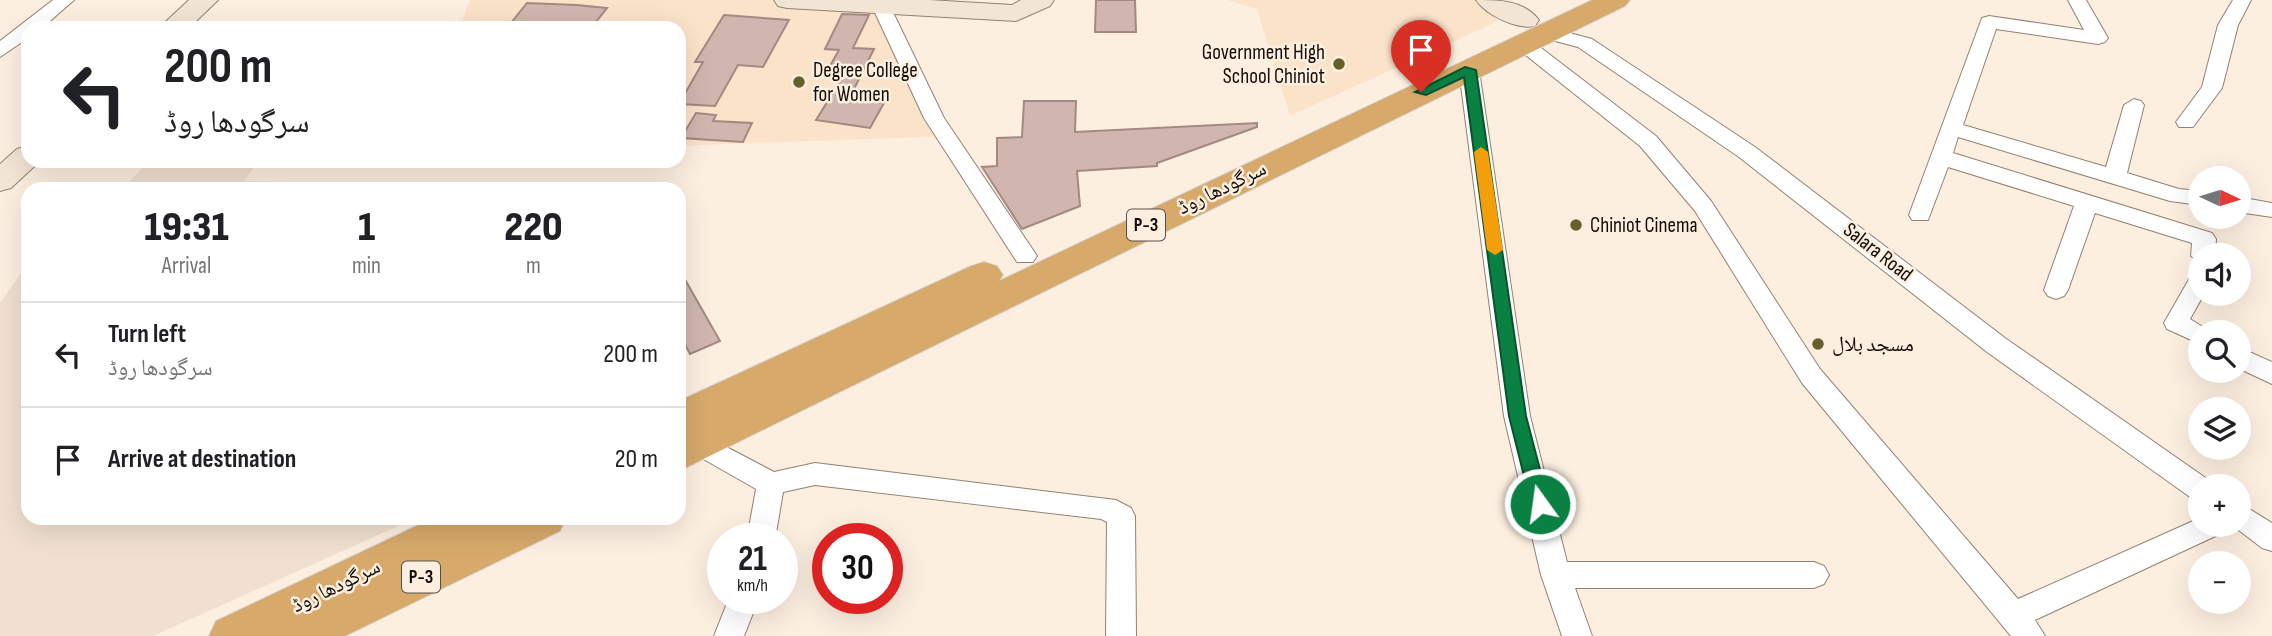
<!DOCTYPE html>
<html lang="en">
<head>
<meta charset="utf-8">
<style>
	:root { --surface:#fff; --page:#f2f2f2; --text:#202124; --muted:#757577; --line:#e0e0e0 }
	body { margin:0; font-family:"Sofia Sans Condensed","Noto Naskh Arabic",sans-serif; background:var(--page); color:var(--text); height:100vh; display:flex; flex-direction:column; font-size:26px; white-space:nowrap }
	* { box-sizing:border-box; margin:0 }
	p { font-size:23px; color:var(--muted) }
	.icon { flex:none; width:38px; height:38px; fill:none; stroke:currentColor; stroke-width:2; stroke-linecap:round; stroke-linejoin:round }
	.map { position:relative; flex:1; overflow:hidden }
	.drawer { position:absolute; left:21px; top:182px; width:665px; height:343px; display:flex; flex-direction:column; background:var(--surface); border-radius:21px; box-shadow:0 7px 28px #0002 }
	.drawer>* { flex:none }
	.guide { position:absolute; left:21px; top:21px; width:665px; height:147px; border-radius:21px; box-shadow:0 7px 28px #0002; background:#fff; color:var(--text); overflow:hidden }
	.needle { width:46px; rotate:94deg }
	.controls { position:absolute; left:2188px; top:166px; display:grid; gap:14px }
	.controls a { display:grid; place-items:center; width:63px; height:63px; border-radius:50%; background:var(--surface); box-shadow:0 7px 28px #0002; font-size:35px }
	.speed { position:absolute; left:707px; top:523px; display:flex; gap:14px; font-size:35px; font-weight:700; text-align:center }
	.speed>* { display:grid; place-content:center; width:91px; height:91px; border-radius:50%; background:var(--surface); box-shadow:0 7px 28px #0002; line-height:1 }
	.speed small { font-size:18px; font-weight:400 }
	.speed .limit { border:10px solid #d22; background:#fff; color:#111 }
	.pin { position:absolute; display:grid; place-items:center; width:60px; height:60px; color:#fff; margin:-72px -30px; border-radius:50% 50% 50% 0; rotate:-45deg; box-shadow:0 0 7px #0007 }
	.pin .icon { rotate:45deg }
	.me { position:absolute; width:77px; margin:-38px; rotate:346deg; stroke-linejoin:round; filter:drop-shadow(0 0 5px #0008) }
	.turn { display:flex; align-items:center; gap:24px; height:147px; padding:0 28px; font-size:32px }
	.turn .icon { width:91px; height:91px; stroke-width:2.5 }
	.turn b { display:block; font-size:49px; line-height:60px }
	.eta { display:flex; justify-content:space-evenly; align-items:center; height:119px; text-align:center }
	.eta b { font-size:42px; font-weight:800; line-height:49px }
	ul { padding:0; list-style:none }
	li { display:flex; align-items:center; gap:21px; height:105px; padding:0 28px; border-top:2px solid var(--line) }
	li div { flex:1 }
	li b { display:block; font-size:26px }
	li em { font-style:normal }
	.map>svg:first-child { display:block }
</style>
</head>
<body>
<div class="map">
<svg width="2272" height="636" viewBox="0 0 2272 636">
	<rect width="100%" height="100%" fill="#fdefe0"/>
	<!-- built -->
	<path fill="#fbe3ca" d="M 470,0 L 804,0 L 880,4 L 946,136 L 679,146 L 679,28 L 459,28 Z
		M 1227,0 L 1496,0 L 1518,12 L 1290,116 L 1257,9 Z"/>
	<!-- medical -->
	<path fill="#f1e0cf" d="M 148,161 L 259,161 L 244,181 L 405,184 L 403,189 L 123,189 Z
		M 28,269 L 28,518 L 416,518 L 153,636 L 0,636 L 0,303 L 22,272 Z"/>
	<!-- building -->
	<path fill="#d0b6af" stroke="#a28982" stroke-width="2" d="M 1096,0 L 1135,0 L 1136,32 L 1095,32 Z
		M 527,3 L 577,5 L 607,8 L 591,28 L 507,28 Z
		M 842,14 L 869,15 L 853,48 L 874,49 L 849,99 L 884,103 L 870,128 L 816,120 L 844,75 L 826,73 L 839,50 L 825,49 Z
		M 724,15 L 789,20 L 763,67 L 738,65 L 715,106 L 679,104 L 703,62 L 695,62 Z
		M 1024,101 L 1076,101 L 1075,132 L 1257,123 L 1257,127 L 1157,163 L 1157,166 L 1077,171 L 1080,206 L 1022,229 L 982,167 L 997,166 L 997,138 L 1022,137 Z
		M 696,113 L 716,115 L 713,121 L 752,123 L 743,142 L 681,138 Z
		M 679,269 L 720,341 L 690,354 L 679,333 Z"/>
	<g fill="none" stroke-linecap="round" stroke-linejoin="round">
		<defs>
			<path id="street" d="M 53,0 L 74,0 L 42,28 L 28,28 L 28,38 L 0,57 L 0,41 Z
				M 873,0 L 887,0 L 889,4 L 944,118 L 1033,250 L 1037,256 L 1033,262 L 1017,262 L 924,118 L 871,4 Z
				M 2068,0 L 2086,0 L 2108,38 L 2105,42 L 2098,44 L 1996,29 L 1963,125 L 2106,167 L 2124,105 L 2134,99 L 2141,101 L 2144,105 L 2127,173 L 2179,189 L 2200,191 L 2200,205 L 2170,201 L 1958,137 L 1953,153 L 2212,233 L 2216,239 L 2215,256 L 2200,256 L 2200,263 L 2191,256 L 2192,243 L 2095,213 L 2068,290 L 2064,296 L 2056,299 L 2048,296 L 2044,290 L 2074,206 L 1948,167 L 1928,220 L 1912,220 L 1909,215 L 1982,18 L 1989,16 L 2084,30 Z
				M 2233,0 L 2251,0 L 2238,25 L 2222,88 L 2193,127 L 2179,127 L 2176,122 L 2202,87 L 2218,25 Z
				M 1547,27 L 1592,39 L 1755,147 L 2005,338 L 2210,481 L 2213,486 L 2200,486 L 2200,500 L 2190,497 L 1987,352 L 1739,157 L 1578,47 L 1540,37 L 1537,33 L 1540,29 Z
				M 1525,39 L 1532,41 L 1656,136 L 1711,201 L 1820,369 L 2018,599 L 2200,518 L 2200,525 L 2226,525 L 2222,533 L 2035,620 L 2045,636 L 2011,636 L 1802,383 L 1695,211 L 1640,146 L 1518,49 L 1515,45 Z
				M 1469,64 L 1479,70 L 1530,416 L 1567,562 L 1814,562 L 1824,566 L 1829,575 L 1824,584 L 1814,588 L 1575,588 L 1592,636 L 1562,636 L 1541,575 L 1504,416 L 1459,70 Z
				M 2238,197 L 2272,203 L 2272,217 L 2238,212 Z
				M 2200,272 L 2200,294 L 2204,294 L 2190,319 L 2211,332 L 2200,332 L 2200,344 L 2167,329 L 2164,323 L 2192,274 Z
				M 2238,347 L 2272,362 L 2272,384 L 2238,368 Z
				M 700,433 L 774,472 L 815,463 L 1116,500 L 1131,508 L 1135,516 L 1136,636 L 1106,636 L 1107,522 L 1101,519 L 815,485 L 783,492 L 775,539 L 747,539 L 756,489 L 691,452 L 687,444 L 691,436 Z
				M 2238,502 L 2272,523 L 2272,551 L 2262,548 L 2232,525 L 2238,525 Z
				M 729,598 L 759,598 L 744,636 L 714,636 Z"/>
			<path id="secondary" d="M 189,0 L 218,0 L 189,28 L 159,28 Z
				M 774,0 L 929,0 L 1012,5 L 1021,0 L 1054,0 L 1050,6 L 1016,21 L 787,8 L 778,6 Z
				M 1476,0 C 1498,0 1524,0 1539,20 L 1535,26 C 1517,30 1486,15 1476,0 Z
				M 28,146 L 28,161 L 40,161 L 11,188 L 0,191 L 0,164 L 17,149 Z"/>
			<path id="highway" d="M 1592,0 L 1630,0 L 1625,6 L 679,471 L 679,401 L 971,266 L 984,262 L 997,266 L 1003,275 L 999,281 Z
				M 433,518 L 566,518 L 560,531 L 345,636 L 209,636 L 216,621 Z"/>
		</defs>
		<!-- street casing -->
		<use href="#street" stroke="#918170" stroke-width="2"/>
		<!-- secondary casing -->
		<use href="#secondary" stroke="#918170" stroke-width="2"/>
		<!-- highway casing -->
		<use href="#highway" stroke="#d9d8d7" stroke-width="2"/>
		<!-- street -->
		<use href="#street" fill="#fff" fill-rule="evenodd"/>
		<!-- secondary -->
		<use href="#secondary" fill="#f3e5d3" fill-rule="evenodd"/>
		<!-- highway -->
		<use href="#highway" fill="#d7a96b" fill-rule="evenodd"/>
	</g>
	<!-- route -->
	<path fill="#0b8043" stroke="#07532c" stroke-width="2" d="M 1465,67 L 1476,70 L 1526,416 L 1549,504 L 1540,512 L 1531,504 L 1509,416 L 1464,77 L 1426,95 L 1415,92 Z"/>
	<!-- slow -->
	<path fill="#f59e0b" d="M 1481,147 L 1488,152 L 1503,250 L 1495,255 L 1487,250 L 1474,152 Z"/>
	<!-- markers -->
	<g fill="#675e2a" stroke="#fdefe0" stroke-width="2.5">
		<circle cx="1339" cy="64" r="7"/>
		<circle cx="799" cy="82" r="7"/>
		<circle cx="1576" cy="225" r="7"/>
		<circle cx="1818" cy="344" r="7"/>
	</g>
	<g text-anchor="middle" dominant-baseline="central" stroke-width="5" stroke-linejoin="round" paint-order="stroke">
		<!-- shield labels -->
		<g fill="#fdefe0" stroke="#585047" stroke-width="2">
			<rect x="1127" y="209.5" width="38" height="31" rx="5"/>
			<rect x="402" y="561.5" width="38" height="31" rx="5"/>
		</g>
		<g font-size="19" font-weight="bold" fill="#120c06">
			<text x="1146" y="225">P-3</text>
			<text x="421" y="577">P-3</text>
		</g>
		<!-- poi labels -->
		<g font-size="21" fill="#120c06" stroke="#fdefe0" text-anchor="start">
			<text x="1325" y="52" text-anchor="end">Government High<tspan x="1325" dy="24">School Chiniot</tspan></text>
			<text x="813" y="70">Degree College<tspan x="813" dy="24">for Women</tspan></text>
			<text x="1590" y="225">Chiniot Cinema</text>
			<text x="1832" y="344">مسجد بلال</text>
		</g>
		<!-- street labels -->
		<g font-size="21" fill="#120c06" stroke="#fdefe0">
			<text transform="translate(1222 188) rotate(-26)">سرگودھا روڈ</text>
			<text transform="translate(1878 252) rotate(38)">Salara Road</text>
			<text transform="translate(336 586) rotate(-26)">سرگودھا روڈ</text>
		</g>
	</g>
</svg>
<div class="controls">
<a><svg class="needle" viewBox="-14 -14 28 28"><path d="M0-13l5 13h-10z" fill="#e53935"/><path d="M0 13l5-13h-10z" fill="#757577"/></svg></a>
<a><svg class="icon" aria-label="sound" viewBox="0 0 24 24"><path d="M4 9h4l5-4v14l-5-4H4zM17 9q2 3 0 6"/></svg></a>
<a><svg class="icon" aria-label="search" viewBox="0 0 24 24"><circle cx="10" cy="10" r="6"/><path d="M15 15l6 6"/></svg></a>
<a><svg class="icon" aria-label="layers" viewBox="0 0 24 24"><path d="M12 4l9 5-9 5-9-5zM3 14l9 5 9-5"/></svg></a>
<a>+</a>
<a>−</a>
</div>
<div class="speed"><div>21<small>km/h</small></div><div class="limit">30</div></div>
<div class="pin" style="left:1421px;top:92px;background:#d93025"><svg class="icon" aria-label="arrive" viewBox="0 0 24 24"><path d="M6 21V4h12l-3 4 3 4H6"/></svg></div>
<svg class="me" style="left:1540px;top:504px" viewBox="-20 -20 40 40"><circle r="17" fill="#0b8043" stroke="#fff" stroke-width="3"/><path d="M0-11L8 9 0 5-8 9z" fill="#fff"/></svg>
<div class="guide">
<div class="turn"><svg class="icon" aria-label="left" viewBox="0 0 24 24"><path d="M17 20v-9H6M10 6l-5 5 5 5"/></svg><div><b>200 m</b>سرگودھا روڈ</div></div>
</div>
<section class="drawer">
<div class="eta">
<div><b>19:31</b><p>Arrival</p></div>
<div><b>1</b><p>min</p></div>
<div><b>220</b><p>m</p></div>
</div>
<ul>
<li><svg class="icon" aria-label="left" viewBox="0 0 24 24"><path d="M17 20v-9H6M10 6l-5 5 5 5"/></svg><div><b>Turn left</b><p>سرگودھا روڈ</p></div><em>200 m</em></li>
<li><svg class="icon" aria-label="arrive" viewBox="0 0 24 24"><path d="M6 21V4h12l-3 4 3 4H6"/></svg><div><b>Arrive at destination</b></div><em>20 m</em></li>
</ul>
</section>
</div>
</body>
</html>
